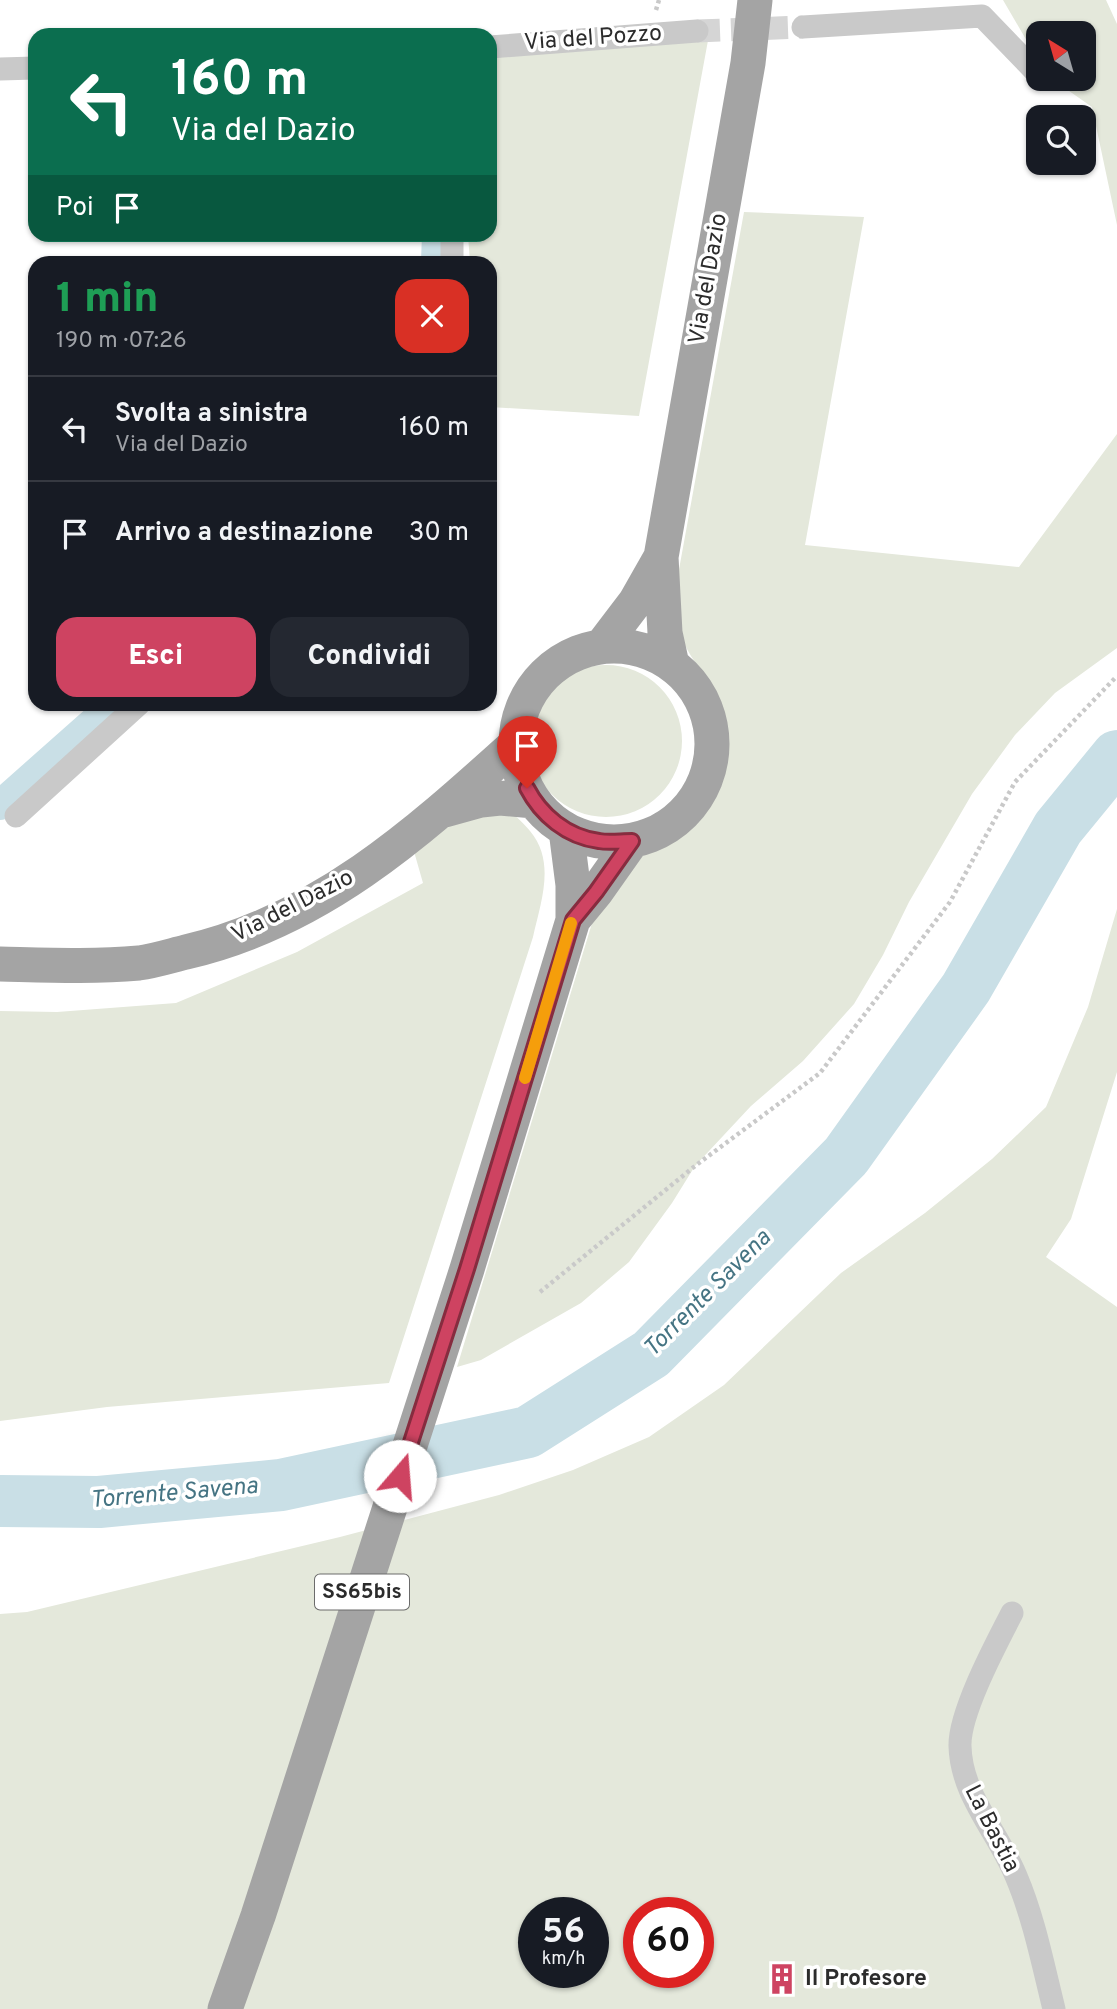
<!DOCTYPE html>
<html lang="it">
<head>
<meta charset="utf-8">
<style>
	:root { --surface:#171b24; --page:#242831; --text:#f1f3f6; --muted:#9ea1a6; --line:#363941; --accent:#ce4361 }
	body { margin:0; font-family:Overpass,sans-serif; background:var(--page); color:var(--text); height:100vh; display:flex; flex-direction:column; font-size:26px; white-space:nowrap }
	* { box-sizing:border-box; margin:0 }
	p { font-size:23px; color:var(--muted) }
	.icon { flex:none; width:38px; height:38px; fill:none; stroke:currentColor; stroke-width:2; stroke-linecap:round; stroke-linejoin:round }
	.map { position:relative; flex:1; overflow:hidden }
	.drawer { position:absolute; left:28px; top:256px; width:469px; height:455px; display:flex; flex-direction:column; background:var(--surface); border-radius:21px; box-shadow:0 2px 5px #0004 }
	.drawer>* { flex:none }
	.top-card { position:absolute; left:28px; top:28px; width:469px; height:214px; border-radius:21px; box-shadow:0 2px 5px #0004; background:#0b6e4f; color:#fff; overflow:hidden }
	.needle { width:46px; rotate:323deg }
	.fabs { position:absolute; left:1026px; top:21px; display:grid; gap:14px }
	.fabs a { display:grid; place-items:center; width:70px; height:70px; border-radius:14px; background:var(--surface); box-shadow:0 2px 5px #0004; font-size:35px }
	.speed { position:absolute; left:518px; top:1897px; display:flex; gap:14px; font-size:35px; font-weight:700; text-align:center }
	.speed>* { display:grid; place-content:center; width:91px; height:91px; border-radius:50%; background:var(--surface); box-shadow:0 2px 5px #0004; line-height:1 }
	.speed small { font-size:18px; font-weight:400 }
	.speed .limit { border:10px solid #d22; background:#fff; color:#111 }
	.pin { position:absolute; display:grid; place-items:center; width:60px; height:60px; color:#fff; margin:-72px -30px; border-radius:50% 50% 50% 0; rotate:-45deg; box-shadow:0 0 7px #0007 }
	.pin .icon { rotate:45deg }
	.me { position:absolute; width:77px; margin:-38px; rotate:18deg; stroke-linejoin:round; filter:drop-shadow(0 0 5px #0008) }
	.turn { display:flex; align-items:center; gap:24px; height:147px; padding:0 28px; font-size:32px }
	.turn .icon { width:91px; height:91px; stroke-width:2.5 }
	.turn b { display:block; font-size:49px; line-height:60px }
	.then { display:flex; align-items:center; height:66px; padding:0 28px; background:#0003; gap:14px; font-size:26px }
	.round { display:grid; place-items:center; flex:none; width:74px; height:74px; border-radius:21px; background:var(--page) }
	.headline { display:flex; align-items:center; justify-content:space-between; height:119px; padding:0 28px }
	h1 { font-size:42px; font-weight:800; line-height:52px; color:#1e9e55 }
	.button { display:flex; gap:14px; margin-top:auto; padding:14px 28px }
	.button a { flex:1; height:80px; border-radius:21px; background:var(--accent); color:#fff; font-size:28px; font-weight:800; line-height:80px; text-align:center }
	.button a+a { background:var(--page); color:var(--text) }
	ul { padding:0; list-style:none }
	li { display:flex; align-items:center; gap:21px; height:105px; padding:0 28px; border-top:2px solid var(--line) }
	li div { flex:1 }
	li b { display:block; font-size:26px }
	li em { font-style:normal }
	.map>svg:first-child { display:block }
</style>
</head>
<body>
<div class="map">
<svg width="1117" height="2009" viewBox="0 0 1117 2009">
	<rect width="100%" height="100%" fill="#fff"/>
	<!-- green -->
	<path fill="#e4e8db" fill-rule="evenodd" d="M 1003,0 L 1106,0 L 1117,24 L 1117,225 L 1092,107 L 1052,79 L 1083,79 L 1083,33 L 1038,33 L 1038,60 Z
		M 709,35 L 639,416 L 490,407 L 490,262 L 470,262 L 468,235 L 490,234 L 490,51 Z
		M 744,212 L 864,217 L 805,545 L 1019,567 L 1117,434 L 1117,648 L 1055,693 L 1015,735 L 972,794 L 909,902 L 883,955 L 854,1004 L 803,1061 L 751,1106 L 695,1166 L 672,1203 L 629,1262 L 581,1303 L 481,1360 L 457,1367 L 596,910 C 608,895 630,862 644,851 C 655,842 672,839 685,827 C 719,796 731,748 719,705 C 713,683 697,668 687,649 C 679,635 678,613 674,597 Z
		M530 741a76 76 0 1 1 152 0a76 76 0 1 1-152 0Z
		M 470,812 C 481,812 499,809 509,812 C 516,815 525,825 530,831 C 556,862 541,901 533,937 L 389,1383 L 107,1407 L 0,1421 L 0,1011 L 57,1012 L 176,1003 L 297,952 L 423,883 L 415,855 L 416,848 Z
		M 1117,909 L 1117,1072 L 1071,1219 L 1046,1257 L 1117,1307 L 1117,2009 L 0,2009 L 0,1614 L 27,1612 L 340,1537 L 499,1495 L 573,1470 L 649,1437 L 724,1385 L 841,1273 L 925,1213 L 992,1159 L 1046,1107 L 1088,1007 ZM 534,1913 L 593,1913 L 593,1972 L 534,1972 ZM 639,1913 L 698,1913 L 698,1972 L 639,1972 Z"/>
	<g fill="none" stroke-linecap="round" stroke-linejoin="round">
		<!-- canal -->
		<path stroke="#c9dfe6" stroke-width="30" d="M 436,262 L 437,234
			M 0,805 L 114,704"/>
		<!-- river -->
		<path stroke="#c9dfe6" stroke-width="52" d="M 0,1501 L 99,1502 L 281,1485 L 528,1432 L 651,1354 L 846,1156 L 966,988 L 1058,828 L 1117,756"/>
		<!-- minor-tunnel -->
		<path stroke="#d5d5d5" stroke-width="23" stroke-dasharray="23 11" stroke-linecap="butt" d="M 697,31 L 803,27"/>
		<!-- path -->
		<path stroke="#c9c9c9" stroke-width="4.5" stroke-dasharray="3.5 3.5" stroke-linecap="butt" d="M 656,10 L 659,0
			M 540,1292 L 695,1166 L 820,1073 L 950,902 L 1015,782 L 1117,676"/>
		<!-- minor -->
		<path stroke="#c9c9c9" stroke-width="23" d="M 803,27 L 982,16 L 1038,74
			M 490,47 L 697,31
			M 0,69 L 35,68
			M 452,262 L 452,234
			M 16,816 L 139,704
			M 1012,1613 C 996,1644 959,1713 960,1746 C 961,1795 998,1832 1016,1876 C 1034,1918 1043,1965 1054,2009"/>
		<!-- primary -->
		<path stroke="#a4a4a4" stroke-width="35" d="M516 744a98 98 0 1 1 196 0a98 98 0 1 1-196 0Z
			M 601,647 L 636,601 L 661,557
			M 672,665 L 665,633 L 661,557 L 748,63 L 755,0
			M 445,810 L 481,800 L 500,798 L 534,801
			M 573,920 L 596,892 L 632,841
			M 0,964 C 46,965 93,967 139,963 C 154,961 170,956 186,952 C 320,921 416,834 516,744
			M 225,2009 L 258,1916 L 467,1269 L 573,920 L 573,885 L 566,830"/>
	</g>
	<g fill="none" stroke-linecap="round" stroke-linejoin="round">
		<defs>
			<path id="route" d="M 400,1476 L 467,1269 L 573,920 L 596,892 L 632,841 C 621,841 609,843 599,841 C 567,837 541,815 527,788"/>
		</defs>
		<!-- route casing -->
		<use href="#route" stroke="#862c3f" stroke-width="18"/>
		<!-- route -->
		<use href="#route" stroke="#ce4361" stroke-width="12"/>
		<!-- slow -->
		<path stroke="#f59e0b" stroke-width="12" d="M 525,1078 L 571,923"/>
	</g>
	<!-- icons -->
	<defs>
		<symbol id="building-bare" viewBox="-9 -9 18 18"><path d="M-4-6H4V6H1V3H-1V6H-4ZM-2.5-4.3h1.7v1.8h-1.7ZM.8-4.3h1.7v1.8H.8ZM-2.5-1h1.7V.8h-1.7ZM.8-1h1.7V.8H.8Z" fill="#ce4361" stroke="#fff" stroke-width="2.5" paint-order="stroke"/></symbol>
	</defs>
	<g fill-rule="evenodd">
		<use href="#building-bare" x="760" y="1957" width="44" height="44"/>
	</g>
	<g text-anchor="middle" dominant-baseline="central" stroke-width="7" stroke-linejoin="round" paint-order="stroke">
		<!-- shield labels -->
		<rect fill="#fff" stroke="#6b6b6b" stroke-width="2" x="315" y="1574.5" width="94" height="35" rx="5"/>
		<g font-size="21" font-weight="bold" fill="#2c2c2c">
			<text x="362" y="1592">SS65bis</text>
		</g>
		<!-- street labels -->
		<g font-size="23" fill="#2c2c2c" stroke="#fff">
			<text transform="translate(593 39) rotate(-4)">Via del Pozzo</text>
			<text transform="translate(709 279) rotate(-80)">Via del Dazio</text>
			<text transform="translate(293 907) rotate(-27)">Via del Dazio</text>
			<text transform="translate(991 1829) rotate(63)">La Bastia</text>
		</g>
		<!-- poi labels -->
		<g font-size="23" font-weight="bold" fill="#2c2c2c" stroke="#fff" text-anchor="start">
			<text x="805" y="1979">Il Profesore</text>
		</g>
		<!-- water labels -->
		<g font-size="24" font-style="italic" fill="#457483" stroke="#fff">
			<text transform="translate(708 1294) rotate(-45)">Torrente Savena</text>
			<text transform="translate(174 1494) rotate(-5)">Torrente Savena</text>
		</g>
	</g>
</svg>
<div class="fabs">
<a><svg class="needle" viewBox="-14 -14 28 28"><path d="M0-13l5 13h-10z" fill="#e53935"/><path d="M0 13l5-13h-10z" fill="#9ea1a6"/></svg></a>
<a><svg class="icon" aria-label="search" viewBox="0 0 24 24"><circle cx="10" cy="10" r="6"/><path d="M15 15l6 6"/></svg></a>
</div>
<div class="speed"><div>56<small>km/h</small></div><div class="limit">60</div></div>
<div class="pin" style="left:527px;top:788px;background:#d93025"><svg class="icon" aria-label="arrive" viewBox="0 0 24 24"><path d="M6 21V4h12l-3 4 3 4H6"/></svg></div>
<svg class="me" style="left:400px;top:1476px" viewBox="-20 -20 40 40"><circle r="19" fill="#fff"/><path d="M0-13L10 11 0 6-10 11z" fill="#ce4361"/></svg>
<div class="top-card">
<div class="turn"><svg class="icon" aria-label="left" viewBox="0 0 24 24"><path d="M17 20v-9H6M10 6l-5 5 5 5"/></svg><div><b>160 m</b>Via del Dazio</div></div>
<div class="then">Poi<svg class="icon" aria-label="arrive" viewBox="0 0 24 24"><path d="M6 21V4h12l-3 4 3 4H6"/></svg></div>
</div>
<section class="drawer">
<div class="headline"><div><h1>1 min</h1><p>190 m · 07:26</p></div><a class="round" style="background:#d93025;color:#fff"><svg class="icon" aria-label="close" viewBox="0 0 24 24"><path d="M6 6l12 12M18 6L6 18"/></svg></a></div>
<ul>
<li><svg class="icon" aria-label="left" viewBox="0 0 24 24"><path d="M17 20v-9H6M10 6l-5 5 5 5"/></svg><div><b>Svolta a sinistra</b><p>Via del Dazio</p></div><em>160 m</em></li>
<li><svg class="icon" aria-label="arrive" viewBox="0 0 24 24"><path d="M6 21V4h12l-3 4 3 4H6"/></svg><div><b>Arrivo a destinazione</b></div><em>30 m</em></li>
</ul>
<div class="button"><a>Esci</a><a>Condividi</a></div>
</section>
</div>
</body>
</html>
